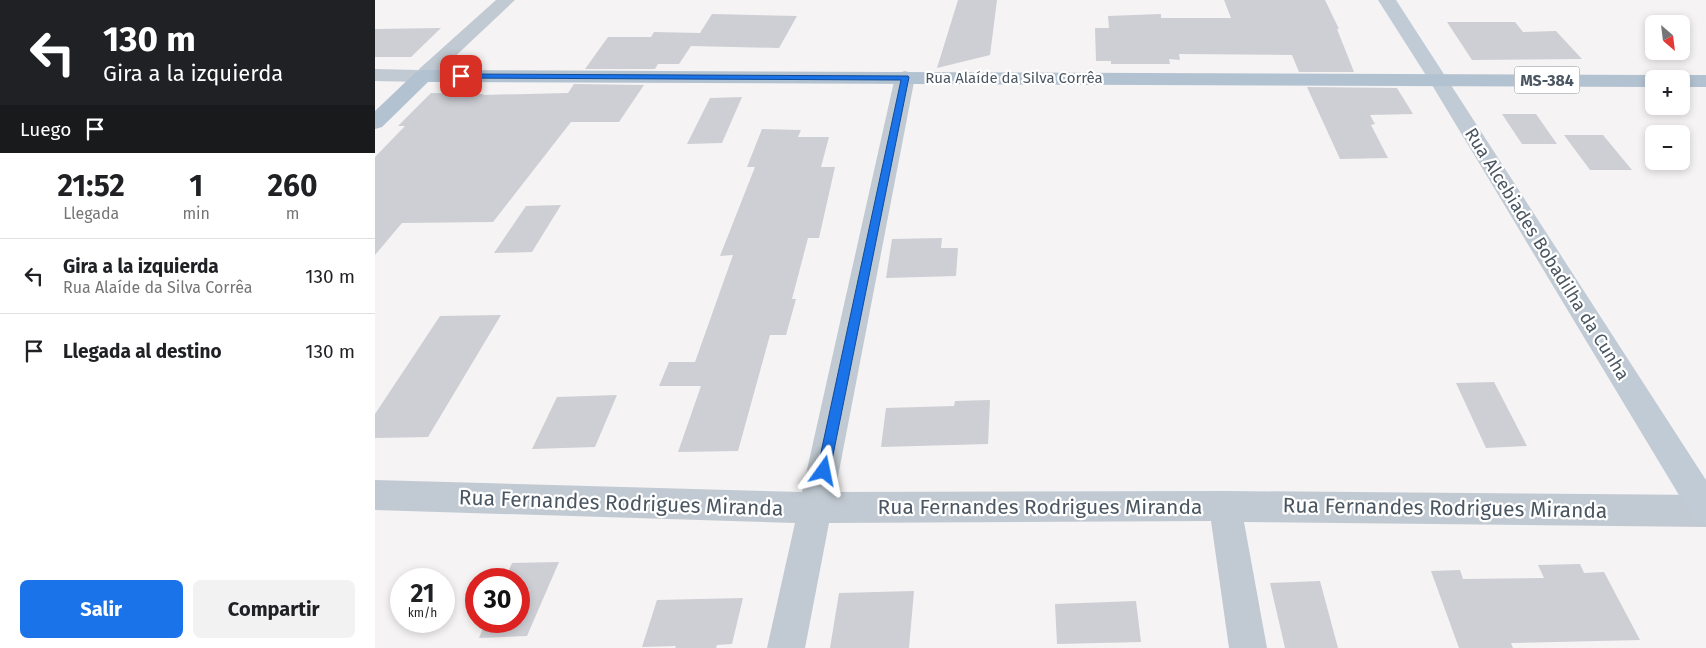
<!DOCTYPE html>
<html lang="es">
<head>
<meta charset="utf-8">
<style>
	:root { --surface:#fff; --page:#f2f2f2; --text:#202124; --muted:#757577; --line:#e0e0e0; --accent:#1a73e8 }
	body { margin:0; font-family:"Fira Sans",sans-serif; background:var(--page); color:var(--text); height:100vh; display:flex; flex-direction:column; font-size:19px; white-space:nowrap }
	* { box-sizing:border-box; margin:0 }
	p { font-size:16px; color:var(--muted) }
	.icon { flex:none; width:28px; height:28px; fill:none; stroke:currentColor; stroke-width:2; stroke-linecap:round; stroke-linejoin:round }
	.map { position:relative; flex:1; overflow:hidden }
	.panel { display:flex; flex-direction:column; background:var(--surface); width:375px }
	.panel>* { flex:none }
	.top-card { background:#202124; color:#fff; overflow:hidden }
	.needle { width:32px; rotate:152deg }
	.fabs { position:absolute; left:1270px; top:15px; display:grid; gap:10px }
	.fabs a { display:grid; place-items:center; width:45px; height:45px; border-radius:8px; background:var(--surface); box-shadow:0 2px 8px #0003; font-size:25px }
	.speed { position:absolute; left:15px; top:568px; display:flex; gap:10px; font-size:25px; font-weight:700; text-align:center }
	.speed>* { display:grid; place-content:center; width:65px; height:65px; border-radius:50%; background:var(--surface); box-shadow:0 2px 8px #0003; line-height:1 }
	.speed small { font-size:12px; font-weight:400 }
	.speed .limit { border:8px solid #d22; background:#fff; color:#111 }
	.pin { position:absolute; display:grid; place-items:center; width:42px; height:42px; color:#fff; margin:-21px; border-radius:10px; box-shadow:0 2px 8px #0006 }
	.me { position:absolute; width:55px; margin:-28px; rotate:12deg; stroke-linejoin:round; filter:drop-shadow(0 0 4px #0008) }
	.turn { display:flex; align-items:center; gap:18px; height:105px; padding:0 20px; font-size:22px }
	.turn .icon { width:65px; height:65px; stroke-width:2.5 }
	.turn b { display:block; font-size:35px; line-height:42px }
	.then { display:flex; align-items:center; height:48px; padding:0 20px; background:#0003; gap:10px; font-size:19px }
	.eta { display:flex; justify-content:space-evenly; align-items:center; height:85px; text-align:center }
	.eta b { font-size:30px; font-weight:700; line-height:35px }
	.primary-button { display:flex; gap:10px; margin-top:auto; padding:10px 20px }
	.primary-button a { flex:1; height:58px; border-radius:8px; background:var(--accent); color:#fff; font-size:20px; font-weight:700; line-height:58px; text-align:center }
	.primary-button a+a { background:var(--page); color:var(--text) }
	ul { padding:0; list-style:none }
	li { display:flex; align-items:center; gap:15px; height:75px; padding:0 20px; border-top:1px solid var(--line) }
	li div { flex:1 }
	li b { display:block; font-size:19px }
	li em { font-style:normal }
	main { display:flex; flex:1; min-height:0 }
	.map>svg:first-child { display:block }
</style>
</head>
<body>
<main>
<section class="panel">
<div class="top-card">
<div class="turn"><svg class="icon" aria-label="left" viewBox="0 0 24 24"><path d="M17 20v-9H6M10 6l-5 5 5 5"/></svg><div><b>130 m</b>Gira a la izquierda</div></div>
<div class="then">Luego<svg class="icon" aria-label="arrive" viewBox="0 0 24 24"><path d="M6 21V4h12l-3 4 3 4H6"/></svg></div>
</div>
<div class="eta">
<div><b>21:52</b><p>Llegada</p></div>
<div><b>1</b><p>min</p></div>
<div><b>260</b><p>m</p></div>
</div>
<ul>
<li><svg class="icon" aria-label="left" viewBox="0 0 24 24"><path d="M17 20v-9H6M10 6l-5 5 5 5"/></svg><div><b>Gira a la izquierda</b><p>Rua Alaíde da Silva Corrêa</p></div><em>130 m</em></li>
<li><svg class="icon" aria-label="arrive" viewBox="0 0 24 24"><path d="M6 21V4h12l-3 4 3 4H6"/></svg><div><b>Llegada al destino</b></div><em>130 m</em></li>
</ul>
<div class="primary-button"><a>Salir</a><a>Compartir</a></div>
</section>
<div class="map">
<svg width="1331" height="648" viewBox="0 0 1331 648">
	<rect width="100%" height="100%" fill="#f5f3f3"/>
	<!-- building -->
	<path fill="#cdcfd5" d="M 583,0 L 622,0 L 615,55 L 562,68 Z
		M 849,0 L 950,0 L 964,29 L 962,29 L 979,72 L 924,72 L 917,55 L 804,54 L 805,60 L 794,59 L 795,64 L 736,64 L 736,61 L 721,61 L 720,28 L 734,28 L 733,16 L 786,14 L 786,18 L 856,18 Z
		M 337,14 L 422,16 L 404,48 L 316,46 L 304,64 L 283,64 L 280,69 L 210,69 L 233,37 L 276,37 L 279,32 L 325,33 Z
		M 1072,22 L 1140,22 L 1148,32 L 1181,31 L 1207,59 L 1097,60 Z
		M 66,28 L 36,57 L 0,57 L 0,29 Z
		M 199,84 L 269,85 L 244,122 L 196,122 L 118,222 L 27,223 L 0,255 L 0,157 L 30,126 L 23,126 L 56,93 L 109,94 L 107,95 L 193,93 Z
		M 932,87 L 1022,88 L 1038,114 L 995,115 L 1000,124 L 996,125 L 1013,158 L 965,159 Z
		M 367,97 L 347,143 L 312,144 L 335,98 Z
		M 1127,114 L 1161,114 L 1182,144 L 1147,144 Z
		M 387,129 L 426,130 L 423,137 L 454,137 L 446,167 L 460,167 L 444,238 L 433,238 L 417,299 L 421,299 L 411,335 L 395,335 L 363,451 L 303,452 L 326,386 L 284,386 L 294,362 L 320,362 L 358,255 L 345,256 L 380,167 L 372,167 Z
		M 1189,135 L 1228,135 L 1257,170 L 1215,170 Z
		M 186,205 L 157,252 L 119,253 L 151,206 Z
		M 567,238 L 566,248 L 583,248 L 581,276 L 511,278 L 517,239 Z
		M 126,315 L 53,437 L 0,438 L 0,414 L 65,316 Z
		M 1119,382 L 1152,446 L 1111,448 L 1081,383 Z
		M 242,395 L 220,447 L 157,449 L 182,397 Z
		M 615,400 L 613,444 L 506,447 L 511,408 L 579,406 L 580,401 Z
		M 184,562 L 152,636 L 104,638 L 111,621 L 144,621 L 144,579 L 130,579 L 137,563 Z
		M 1205,564 L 1209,573 L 1229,572 L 1265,640 L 1136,643 L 1138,648 L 1084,648 L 1056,571 L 1085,570 L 1088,579 L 1169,578 L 1163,565 Z
		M 945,581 L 963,648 L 910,648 L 895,583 Z
		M 539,591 L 534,648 L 455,648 L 464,593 Z
		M 368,598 L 357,644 L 342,645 L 341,648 L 300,648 L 301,646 L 267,647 L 282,600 Z
		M 761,601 L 766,642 L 682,644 L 680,604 Z"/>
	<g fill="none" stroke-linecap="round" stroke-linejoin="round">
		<!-- street -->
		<path fill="#c1cad2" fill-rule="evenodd" d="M 121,0 L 140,0 L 55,80 L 48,82 L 0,81 L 0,69 L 43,70 Z
			M 530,71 L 537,73 L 540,77 L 460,492 L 850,491 L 1331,495 L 1331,527 L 869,522 L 892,648 L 854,648 L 836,521 L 454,523 L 430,648 L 392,648 L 420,523 L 0,510 L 0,480 L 427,492 L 520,77 L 523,73 Z"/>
		<!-- secondary -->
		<path fill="#c1cbd6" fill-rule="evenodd" d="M 1003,0 L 1021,0 L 1331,480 L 1331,524 L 1319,520 L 1054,80 Z"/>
		<!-- primary -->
		<path fill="#b3c2d1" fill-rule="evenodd" d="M 48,70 L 1279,75 L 1287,79 L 1279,79 L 1279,87 L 53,82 L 7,127 L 0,129 L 0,111 L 41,72 Z
			M 1306,75 L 1331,75 L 1331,87 L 1306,87 L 1306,79 L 1298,79 Z"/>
	</g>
	<!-- route -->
	<path fill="#1a73e8" stroke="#114b97" d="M 84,74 L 533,76 L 534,77 L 454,475 L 449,477 L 444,475 L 442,471 L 526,80 L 86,78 L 84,77 Z"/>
	<g text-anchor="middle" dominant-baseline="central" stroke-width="4.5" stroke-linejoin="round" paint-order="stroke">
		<!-- far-street labels -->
		<g font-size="15" fill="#4a5661" stroke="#fff">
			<text x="639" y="78">Rua Alaíde da Silva Corrêa</text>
		</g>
		<!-- shield labels -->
		<rect fill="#fff" stroke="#808990" stroke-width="1" x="1139.5" y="66.5" width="65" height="27" rx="4"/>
		<g font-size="16" font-weight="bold" fill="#4a5661">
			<text x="1172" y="80">MS-384</text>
		</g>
		<!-- street labels -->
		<g font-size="18" fill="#4a5661" stroke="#fff">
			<text transform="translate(1172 254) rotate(58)">Rua Alcebiades Bobadilha da Cunha</text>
		</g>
		<!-- near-street labels -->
		<g font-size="21" fill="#4a5661" stroke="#fff">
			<text transform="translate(246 503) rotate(2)">Rua Fernandes Rodrigues Miranda</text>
			<text x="665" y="507">Rua Fernandes Rodrigues Miranda</text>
			<text transform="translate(1070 508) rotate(1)">Rua Fernandes Rodrigues Miranda</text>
		</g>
	</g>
</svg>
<div class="fabs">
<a><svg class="needle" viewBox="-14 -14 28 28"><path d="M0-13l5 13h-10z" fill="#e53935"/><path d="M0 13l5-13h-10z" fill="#757577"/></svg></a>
<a>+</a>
<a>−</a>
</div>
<div class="speed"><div>21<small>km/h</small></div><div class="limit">30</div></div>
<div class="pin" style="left:86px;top:76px;background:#d93025"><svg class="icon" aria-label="arrive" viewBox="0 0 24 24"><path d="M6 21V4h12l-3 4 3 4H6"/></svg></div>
<svg class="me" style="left:449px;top:471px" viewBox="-20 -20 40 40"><path d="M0-17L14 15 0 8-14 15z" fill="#1a73e8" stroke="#fff" stroke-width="4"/></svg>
</div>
</main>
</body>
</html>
